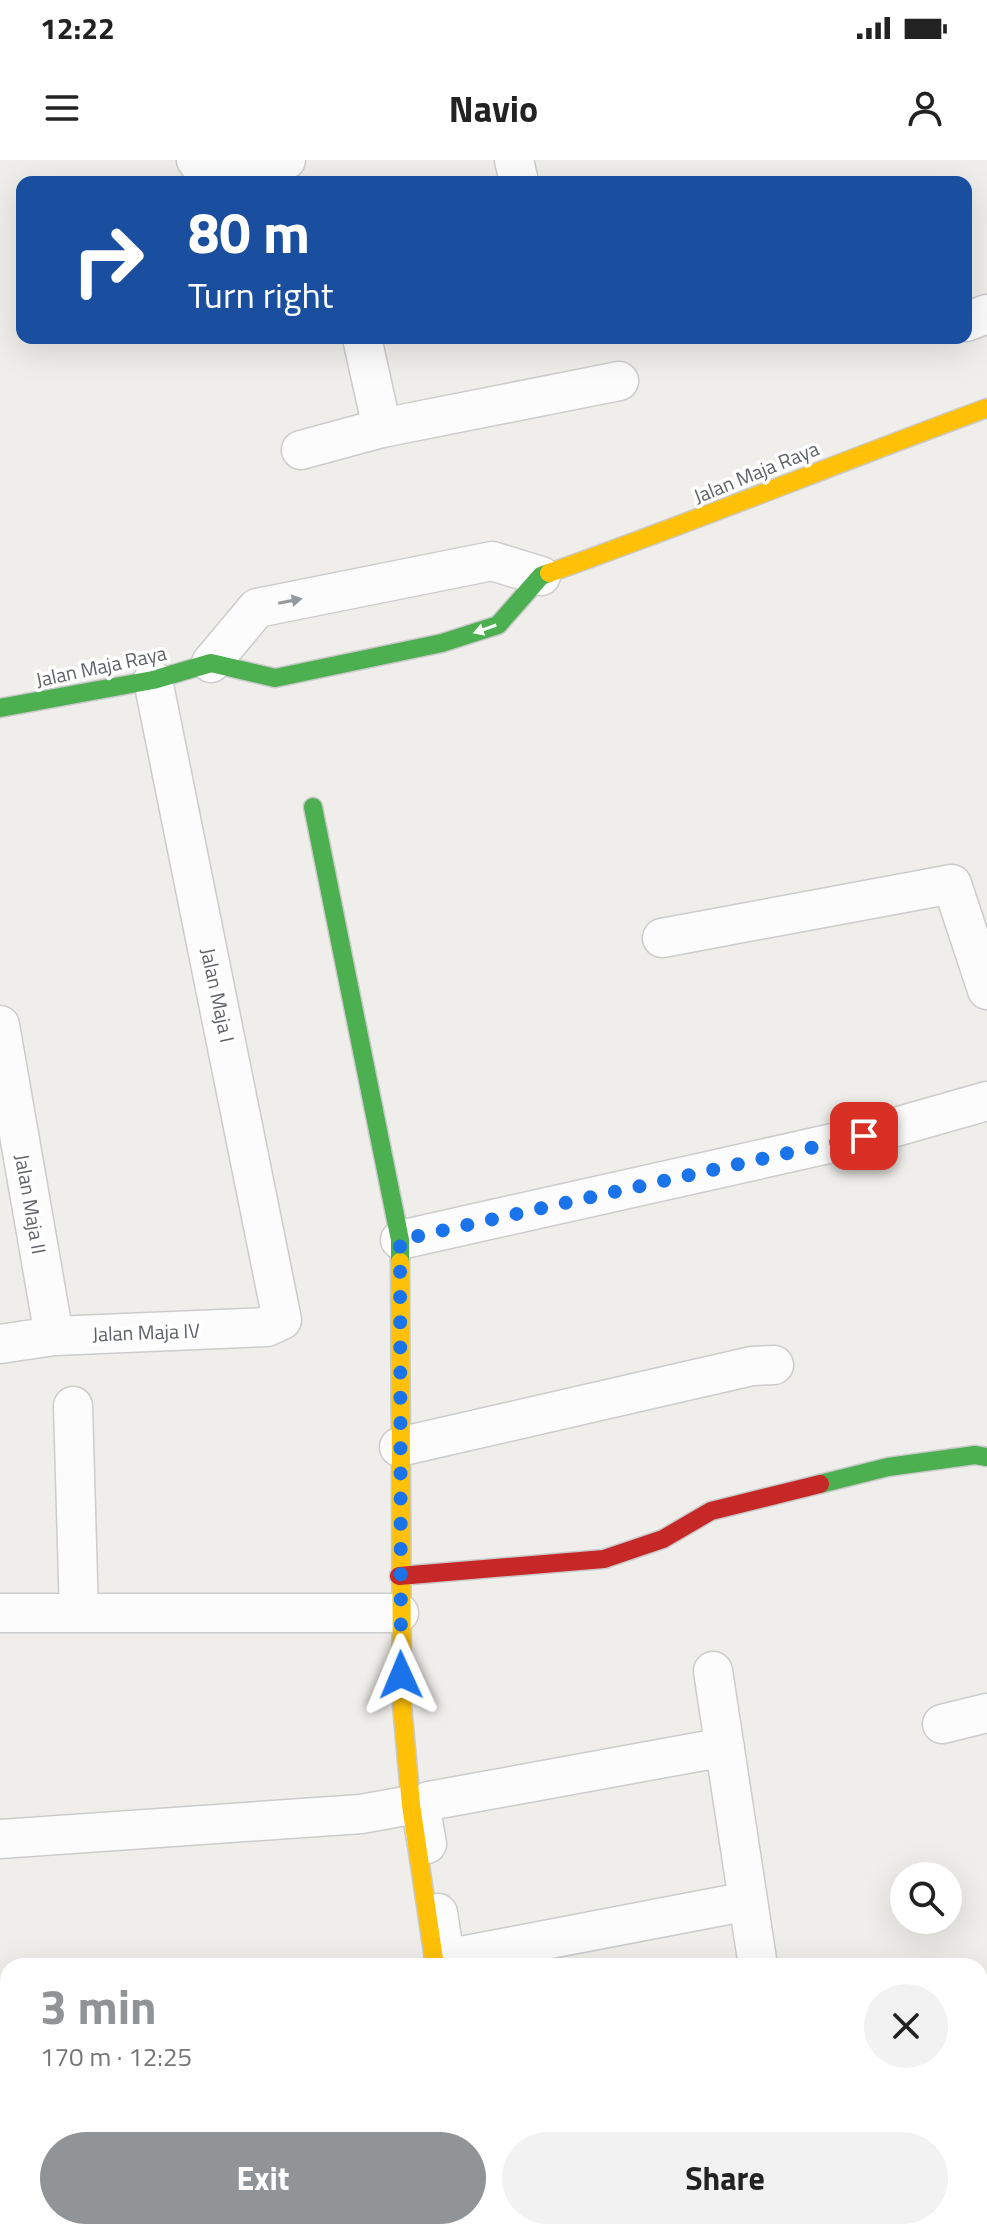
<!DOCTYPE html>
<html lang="en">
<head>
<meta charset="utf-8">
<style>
	:root { --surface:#fff; --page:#f2f2f2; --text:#222; --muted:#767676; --accent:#919496 }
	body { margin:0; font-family:"Titillium Web",sans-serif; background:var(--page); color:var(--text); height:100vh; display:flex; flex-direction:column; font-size:30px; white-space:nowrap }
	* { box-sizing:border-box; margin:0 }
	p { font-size:26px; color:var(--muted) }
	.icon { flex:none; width:44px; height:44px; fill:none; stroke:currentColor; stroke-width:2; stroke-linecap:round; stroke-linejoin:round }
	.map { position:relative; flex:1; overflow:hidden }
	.sheet { position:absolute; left:0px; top:1798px; width:988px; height:282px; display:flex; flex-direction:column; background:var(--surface); border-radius:24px 24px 0 0; box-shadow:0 8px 32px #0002 }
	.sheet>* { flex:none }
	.guide { position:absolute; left:16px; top:16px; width:956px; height:168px; border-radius:16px; box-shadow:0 8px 32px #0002; background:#1a4fa0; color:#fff; overflow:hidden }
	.controls { position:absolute; left:890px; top:1702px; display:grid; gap:16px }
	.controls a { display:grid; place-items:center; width:72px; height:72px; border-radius:50%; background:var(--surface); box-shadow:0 8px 32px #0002; font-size:40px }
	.pin { position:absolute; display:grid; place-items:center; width:68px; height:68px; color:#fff; margin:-34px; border-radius:16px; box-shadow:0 4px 12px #0006 }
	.me { position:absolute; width:88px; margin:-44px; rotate:359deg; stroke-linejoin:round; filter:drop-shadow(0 0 6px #0008) }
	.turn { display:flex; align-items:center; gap:28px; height:168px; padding:0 40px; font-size:36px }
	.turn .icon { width:104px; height:104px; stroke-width:2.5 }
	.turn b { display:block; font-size:56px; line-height:68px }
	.round { display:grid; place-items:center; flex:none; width:84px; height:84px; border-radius:42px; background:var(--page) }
	.overview { display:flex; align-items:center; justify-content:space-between; height:136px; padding:0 40px }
	h1 { font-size:48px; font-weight:700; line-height:60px; color:var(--accent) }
	.action { display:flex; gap:16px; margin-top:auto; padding:16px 40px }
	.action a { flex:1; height:92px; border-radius:48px; background:var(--accent); color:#fff; font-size:32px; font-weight:700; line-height:92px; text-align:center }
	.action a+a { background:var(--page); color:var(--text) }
	.status { display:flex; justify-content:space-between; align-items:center; height:56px; padding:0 40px; background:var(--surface); direction:ltr }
	.status svg { height:22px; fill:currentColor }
	header { display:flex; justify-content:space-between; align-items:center; height:104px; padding:0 40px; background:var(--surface); font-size:36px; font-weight:700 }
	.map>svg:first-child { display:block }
</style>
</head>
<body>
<div class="status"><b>12:22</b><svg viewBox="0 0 49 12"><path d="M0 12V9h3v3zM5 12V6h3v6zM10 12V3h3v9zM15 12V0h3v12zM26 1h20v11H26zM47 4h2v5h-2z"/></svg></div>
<header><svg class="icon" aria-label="menu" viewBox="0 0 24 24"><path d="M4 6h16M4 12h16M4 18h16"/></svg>Navio<svg class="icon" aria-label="person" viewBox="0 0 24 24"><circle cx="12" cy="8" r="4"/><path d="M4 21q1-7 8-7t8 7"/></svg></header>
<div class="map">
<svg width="987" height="2079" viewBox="0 0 987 2079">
	<rect width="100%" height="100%" fill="#efeeea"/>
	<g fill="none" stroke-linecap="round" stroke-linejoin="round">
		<defs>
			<path id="street" d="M 196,0 C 218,35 255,11 286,0
				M 514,0 L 519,22
				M 966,162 L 987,154
				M 362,178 L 382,268
				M 301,290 L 382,268 L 619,221
				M 211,503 L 257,448 L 492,401 L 541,416
				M 662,778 L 952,724 L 987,830
				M 0,865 L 54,1176
				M 400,1080 L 864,976 L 987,941
				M 0,1184 L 54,1176 L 267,1167 L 282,1160 L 153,520
				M 73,1246 L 79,1453
				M 399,1287 L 752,1206 L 774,1205
				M 0,1453 L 399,1453
				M 713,1511 L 758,1806
				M 942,1564 L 987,1553
				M 0,1679 L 361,1654 L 411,1645
				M 427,1684 L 422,1655 L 429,1641 L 725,1587
				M 438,1753 L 443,1785 L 456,1797 L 748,1741
				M 980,1932 L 987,1931
				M 257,2072 L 257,2079
				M 388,2072 L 389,2079
				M 925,2072 L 926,2079
				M 0,2073 L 14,2072"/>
			<path id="fast" d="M 0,548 L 153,520 L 211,503 L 275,518 L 442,483 L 498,465 L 541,416 L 549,413
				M 313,647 L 400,1080 L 400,1102
				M 820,1324 L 888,1307 L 975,1295 L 987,1297"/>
			<path id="slow" d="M 549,413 C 696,361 840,302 987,248
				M 400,1102 L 402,1545 L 411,1645 L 435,1806"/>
			<path id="jam" d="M 399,1416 L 604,1399 L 663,1379 L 711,1351 L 820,1324"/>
		</defs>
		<!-- street casing -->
		<use href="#street" stroke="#cbcccc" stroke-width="41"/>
		<!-- fast casing -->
		<use href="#fast" stroke="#cacacb" stroke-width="21"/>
		<!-- slow casing -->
		<use href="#slow" stroke="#cacacb" stroke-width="21"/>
		<!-- jam casing -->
		<use href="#jam" stroke="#cacacb" stroke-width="21"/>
		<!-- street -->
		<use href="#street" stroke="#fdfcfc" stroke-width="38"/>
		<!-- fast -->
		<use href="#fast" stroke="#4caf50" stroke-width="18"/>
		<!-- slow -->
		<use href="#slow" stroke="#ffc107" stroke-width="18"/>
		<!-- jam -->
		<use href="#jam" stroke="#c62828" stroke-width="18"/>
	</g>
	<!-- one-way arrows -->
	<defs><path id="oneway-solid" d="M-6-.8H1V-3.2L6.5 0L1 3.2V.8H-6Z" transform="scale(2)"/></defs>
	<use fill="#96999c" href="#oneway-solid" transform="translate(290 441) rotate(-11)"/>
	<use fill="#f6fbf6" href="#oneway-solid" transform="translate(485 469) rotate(161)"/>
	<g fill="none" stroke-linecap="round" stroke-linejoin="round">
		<!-- route -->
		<path stroke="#1a73e8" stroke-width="14" stroke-dasharray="0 25.2" d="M 401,1515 L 400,1080 L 864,976"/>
	</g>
	<g text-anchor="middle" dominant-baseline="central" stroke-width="7" stroke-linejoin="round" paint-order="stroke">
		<!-- street labels -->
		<g font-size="20" fill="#5f6368" stroke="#fff">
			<text transform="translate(756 312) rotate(-22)">Jalan Maja Raya</text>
			<text transform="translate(101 506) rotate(-12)">Jalan Maja Raya</text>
			<text transform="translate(218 835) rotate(78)">Jalan Maja I</text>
			<text transform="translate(31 1044) rotate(80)">Jalan Maja II</text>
			<text transform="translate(146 1172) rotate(-2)">Jalan Maja IV</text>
		</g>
	</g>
</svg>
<div class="controls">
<a><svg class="icon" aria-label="search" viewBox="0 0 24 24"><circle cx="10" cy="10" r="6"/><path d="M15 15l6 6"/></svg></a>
</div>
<div class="pin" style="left:864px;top:976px;background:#d93025"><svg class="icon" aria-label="arrive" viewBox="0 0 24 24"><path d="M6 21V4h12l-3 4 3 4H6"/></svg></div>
<svg class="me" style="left:401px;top:1515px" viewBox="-20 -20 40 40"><path d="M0-17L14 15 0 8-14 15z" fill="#1a73e8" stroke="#fff" stroke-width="4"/></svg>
<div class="guide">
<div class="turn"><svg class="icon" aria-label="right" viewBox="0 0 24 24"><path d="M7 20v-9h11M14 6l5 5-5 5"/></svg><div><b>80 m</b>Turn right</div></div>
</div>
<section class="sheet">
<div class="overview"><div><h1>3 min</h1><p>170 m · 12:25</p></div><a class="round"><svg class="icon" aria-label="close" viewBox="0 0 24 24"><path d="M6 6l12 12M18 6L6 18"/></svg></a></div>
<div class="action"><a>Exit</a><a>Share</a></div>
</section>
</div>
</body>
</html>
